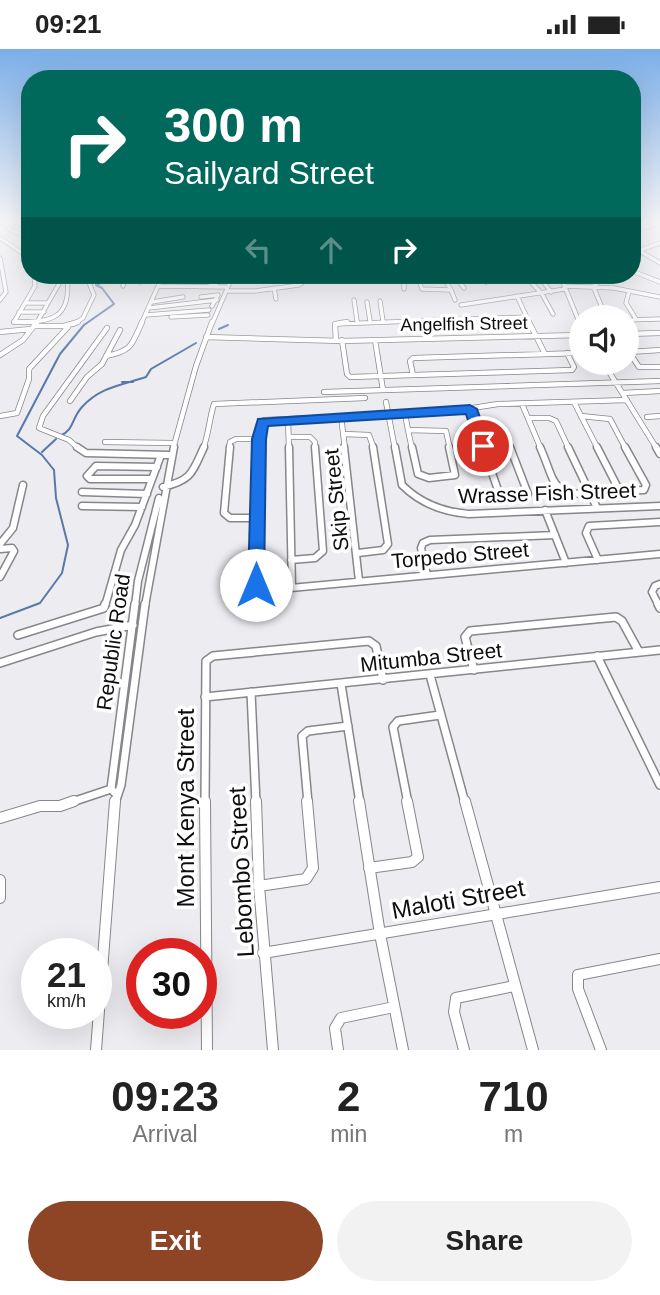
<!DOCTYPE html>
<html lang="en">
<head>
<meta charset="utf-8">
<style>
	:root { --surface:#fff; --page:#f2f2f2; --text:#222; --muted:#767676; --accent:#8d4525 }
	body { margin:0; font-family:Helvetica,sans-serif; background:var(--page); color:var(--text); height:100vh; display:flex; flex-direction:column; font-size:26px; white-space:nowrap }
	* { box-sizing:border-box; margin:0 }
	p { font-size:23px; color:var(--muted) }
	.icon { flex:none; width:38px; height:38px; fill:none; stroke:currentColor; stroke-width:2; stroke-linecap:round; stroke-linejoin:round }
	.map { position:relative; height:1001px; overflow:hidden }
	.side { display:flex; flex-direction:column; background:var(--surface); flex:1 }
	.side>* { flex:none }
	.hud { position:absolute; left:21px; top:21px; width:620px; height:214px; border-radius:28px; box-shadow:0 7px 28px #0002; background:#00695c; color:#fff; overflow:hidden }
	.tools { position:absolute; left:569px; top:256px; display:grid; gap:14px }
	.tools a { display:grid; place-items:center; width:70px; height:70px; border-radius:50%; background:var(--surface); box-shadow:0 7px 28px #0002; font-size:35px }
	.speed { position:absolute; left:21px; top:889px; display:flex; gap:14px; font-size:35px; font-weight:700; text-align:center }
	.speed>* { display:grid; place-content:center; width:91px; height:91px; border-radius:50%; background:var(--surface); box-shadow:0 7px 28px #0002; line-height:1 }
	.speed small { font-size:18px; font-weight:400 }
	.speed .limit { border:10px solid #d22; background:#fff; color:#111 }
	.pin { position:absolute; display:grid; place-items:center; width:60px; height:60px; color:#fff; margin:-30px; border:4px solid #fff; border-radius:50%; box-shadow:0 2px 7px #0007 }
	.me { position:absolute; width:77px; margin:-38px; rotate:0deg; stroke-linejoin:round; filter:drop-shadow(0 0 5px #0008) }
	.turn { display:flex; align-items:center; gap:24px; height:147px; padding:0 28px; font-size:32px }
	.turn .icon { width:91px; height:91px; stroke-width:2.5 }
	.turn b { display:block; font-size:49px; line-height:60px }
	.lanes { display:flex; align-items:center; height:66px; padding:0 28px; background:#0003; justify-content:center; gap:35px; direction:ltr }
	.lanes .off { opacity:.35 }
	.eta { display:flex; justify-content:space-evenly; align-items:center; height:119px; text-align:center }
	.eta b { font-size:42px; font-weight:800; line-height:49px }
	.cta { display:flex; gap:14px; margin-top:auto; padding:14px 28px }
	.cta a { flex:1; height:80px; border-radius:42px; background:var(--accent); color:#fff; font-size:28px; font-weight:800; line-height:80px; text-align:center }
	.cta a+a { background:var(--page); color:var(--text) }
	.status { display:flex; justify-content:space-between; align-items:center; height:49px; padding:0 35px; background:var(--surface); direction:ltr }
	.status svg { height:19px; fill:currentColor }
	.map>svg:first-child { display:block }
</style>
</head>
<body>
<div class="status"><b>09:21</b><svg viewBox="0 0 49 12"><path d="M0 12V9h3v3zM5 12V6h3v6zM10 12V3h3v9zM15 12V0h3v12zM26 1h20v11H26zM47 4h2v5h-2z"/></svg></div>
<div class="map">
<svg width="660" height="1001" viewBox="0 0 660 1001">
	<rect width="100%" height="100%" fill="#ececf1"/>
	<g fill="none" stroke-linecap="round" stroke-linejoin="round">
		<!-- stream -->
		<path stroke="#5878a7" stroke-width="2" d="M 13,174 L 30,182
			M 219,280 L 228,276
			M 122,333 L 133,333
			M 60,387 C 75,380 71,370 82,358 C 100,338 122,336 146,328 L 151,320 L 196,294
			M 42,403 L 56,390
			M 0,569 L 40,554 L 62,524 L 68,496 L 56,449 L 54,421 L 42,406 L 17,387 L 60,305 L 84,276 L 114,255 L 102,239 L 96,236 L 103,233 L 94,226"/>
		<defs>
			<path id="minor-far4" d="M 3,174 L 13,182 L 30,189
				M 632,182 L 660,174
				M 0,189 L 30,209
				M 638,201 L 660,214
				M 632,204 L 660,194
				M 0,209 L 6,243 L 0,251
				M 632,222 L 660,233
				M 34,226 L 35,237 L 14,273 C 53,274 72,269 67,226
				M 185,226 L 216,236
				M 387,226 L 417,227
				M 417,226 L 422,240 L 451,241 L 442,226
				M 454,226 L 464,239
				M 478,226 L 486,233
				M 538,226 L 551,243
				M 560,226 L 580,275
				M 593,226 L 597,238
				M 404,227 L 404,240
				M 281,230 L 288,232 L 385,226
				M 140,233 L 144,226
				M 531,233 L 542,245 L 553,265
				M 123,237 L 126,226
				M 158,237 L 227,238
				M 564,237 L 614,239 L 660,248
				M 593,237 L 606,268
				M 274,239 L 276,250
				M 451,241 L 455,251
				M 226,242 L 255,242 L 299,236 L 302,234 L 300,231
				M 629,242 L 626,254 L 636,270
				M 517,247 L 530,275
				M 201,248 L 218,246 L 212,257
				M 354,251 L 357,272
				M 380,252 L 383,272
				M 152,253 L 183,248
				M 367,253 L 370,272
				M 25,254 L 48,254
				M 461,256 L 565,240
				M 149,259 L 217,251
				M 19,263 L 44,263
				M 146,266 L 209,261
				M 171,268 L 208,266
				M 626,271 L 660,270
				M 36,275 L 64,226
				M 74,275 L 83,269 L 94,246 L 86,226
				M 141,275 L 163,226
				M 212,275 L 233,226
				M 336,275 L 526,268"/>
			<path id="minor-far3" d="M 14,273 L 37,273
				M 529,273 L 545,305
				M 580,273 L 581,276
				M 34,277 L 64,277 L 78,273
				M 0,283 L 31,280
				M 626,285 L 660,284
				M 206,288 L 342,292 L 581,286
				M 342,291 L 347,325 L 350,328 L 572,321 L 574,318 L 567,304
				M 375,291 L 383,341
				M 336,292 L 335,275 L 347,273
				M 660,301 L 629,303 L 639,318 L 660,318
				M 0,306 L 23,291 L 37,273
				M 106,307 C 132,302 132,296 142,273
				M 603,313 L 657,400
				M 413,326 L 410,312 L 413,309 L 581,304
				M 324,343 L 660,332
				M 623,344 L 660,342
				M 70,352 L 87,328 L 102,315 L 120,281
				M 386,353 L 395,400
				M 574,353 L 581,367
				M 522,355 L 541,400
				M 470,360 L 484,400
				M 405,365 L 408,381
				M 0,367 L 17,364 L 29,330 L 29,320 L 68,278
				M 341,367 L 345,400
				M 581,367 L 610,370 L 626,400
				M 581,367 L 598,400
				M 647,368 L 660,367
				M 528,369 L 549,369 L 556,372 L 569,400
				M 288,370 L 289,400
				M 476,376 C 503,373 502,375 511,400
				M 408,381 L 446,382 L 450,400
				M 408,381 L 412,400
				M 344,385 L 369,386 L 374,400
				M 289,388 L 310,388 L 315,393 L 315,400
				M 105,393 L 172,394
				M 79,400 L 69,391 L 39,379 L 43,367 L 107,279
				M 173,400 L 196,317 L 212,273
				M 203,400 C 209,384 209,371 214,355 L 365,349
				M 229,400 L 230,393 L 236,390 L 259,390
				M 259,400 L 260,376 L 264,371 L 447,363 L 498,355 L 627,351"/>
			<path id="minor-far2" d="M 77,398 L 86,404 L 169,406
				M 230,398 L 224,464 L 230,469 L 257,469
				M 259,398 L 256,536 L 269,541 L 660,505
				M 289,398 L 292,539
				M 344,398 L 359,532
				M 395,398 L 402,436 C 420,454 443,463 469,465 L 660,457
				M 412,398 L 418,425 L 429,429 L 455,426 L 449,398
				M 483,398 L 499,444 L 512,449 L 528,445 L 510,398
				M 540,398 C 556,434 549,444 591,446
				M 568,398 L 597,459
				M 597,398 L 617,437 L 624,442 L 644,441 L 646,436 L 625,398
				M 656,398 L 660,405
				M 152,430 L 90,430 L 87,427 L 96,417 L 157,418
				M 163,438 C 192,431 192,424 204,398
				M 82,443 L 147,445
				M 82,457 L 142,458
				M 545,461 L 566,514
				M 0,495 L 13,479 L 23,436
				M 0,500 L 12,499 L 14,502 L 0,528
				M 358,504 L 383,501 L 388,495 L 373,398
				M 291,511 L 315,509 L 323,502 L 315,398
				M 598,511 L 586,484 L 589,477 L 660,473
				M 427,526 L 421,499 L 423,494 L 430,491 L 555,486
				M 105,557 L 121,501 L 135,476 L 161,406
				M 135,557 L 138,532 L 159,449
				M 145,557 L 174,398
				M 659,557 L 652,543 L 655,537 L 660,535"/>
			<path id="minor-far1" d="M 658,555 L 660,559
				M 18,586 L 104,559 L 105,555
				M 597,607 L 660,736
				M 0,614 L 96,583 L 133,576
				M 474,621 L 465,588 L 470,582 L 616,568 L 622,572 L 639,603
				M 430,626 L 465,754
				M 341,635 L 360,754
				M 251,643 L 256,754
				M 205,648 L 660,601
				M 116,745 L 111,740 L 135,555
				M 69,754 L 111,740
				M 115,754 L 121,736 L 145,555
				M 205,754 L 206,612 L 213,607 L 369,592 L 376,597 L 383,631
				M 308,754 L 302,687 L 308,682 L 348,677
				M 408,754 L 393,678 L 398,672 L 440,666"/>
			<path id="minor" d="M 205,752 L 207,1001
				M 256,752 L 259,837 L 273,1001
				M 359,752 L 380,885 L 403,1001
				M 465,752 L 533,1001
				M 0,769 L 40,757 L 60,757 L 74,752
				M 369,819 L 412,813 L 418,808 L 407,752
				M 0,831 L 0,849
				M 259,837 L 306,830 L 313,819 L 307,752
				M 263,904 L 660,838
				M 96,1001 L 115,752
				M 338,1001 L 335,979 L 341,969 L 394,958
				M 464,1001 L 454,963 L 456,949 L 514,937
				M 601,1001 L 578,940 L 578,926 L 660,910"/>
		</defs>
		<!-- minor-far4 casing -->
		<use href="#minor-far4" stroke="#86868b" stroke-width="5"/>
		<!-- minor-far3 casing -->
		<use href="#minor-far3" stroke="#86868b" stroke-width="6"/>
		<!-- minor-far2 casing -->
		<use href="#minor-far2" stroke="#86868b" stroke-width="9"/>
		<!-- minor-far1 casing -->
		<use href="#minor-far1" stroke="#86868b" stroke-width="10"/>
		<!-- minor casing -->
		<use href="#minor" stroke="#86868b" stroke-width="12"/>
		<!-- minor-far4 -->
		<use href="#minor-far4" stroke="#fff" stroke-width="3.5"/>
		<!-- minor-far3 -->
		<use href="#minor-far3" stroke="#fff" stroke-width="4.5"/>
		<!-- minor-far2 -->
		<use href="#minor-far2" stroke="#fff" stroke-width="6"/>
		<!-- minor-far1 -->
		<use href="#minor-far1" stroke="#fff" stroke-width="7"/>
		<!-- minor -->
		<use href="#minor" stroke="#fff" stroke-width="10"/>
	</g>
	<!-- sky -->
	<linearGradient id="sky" x2="0" y2="1"><stop stop-color="#7baee8"/><stop offset="0.55" stop-color="#f6f6f9"/><stop offset="1" stop-color="#f6f6f9" stop-opacity="0"/></linearGradient>
	<rect width="660" height="314" fill="url(#sky)"/>
	<!-- route -->
	<path fill="#1a73e8" stroke="#114b97" stroke-width="2" d="M 470,356 L 477,360 L 490,397 L 488,401 L 483,402 L 476,397 L 466,365 L 268,377 L 266,390 L 264,536 L 262,541 L 250,541 L 248,536 L 252,390 L 258,370 Z"/>
	<g text-anchor="middle" dominant-baseline="central" stroke-width="7" stroke-linejoin="round" paint-order="stroke">
		<!-- far-street labels -->
		<g font-size="18" fill="#0e0e0f" stroke="#fff">
			<text transform="translate(464 275) rotate(-1)">Angelfish Street</text>
		</g>
		<!-- street labels -->
		<g font-size="21" fill="#0e0e0f" stroke="#fff">
			<text transform="translate(547 444) rotate(-2)">Wrasse Fish Street</text>
			<text transform="translate(336 451) rotate(-96)">Skip Street</text>
			<text transform="translate(460 506) rotate(-5)">Torpedo Street</text>
			<text transform="translate(113 593) rotate(-82)">Republic Road</text>
			<text transform="translate(431 608) rotate(-6)">Mitumba Street</text>
		</g>
		<!-- near-street labels -->
		<g font-size="24" fill="#0e0e0f" stroke="#fff">
			<text transform="translate(185 759) rotate(-90)">Mont Kenya Street</text>
			<text transform="translate(241 823) rotate(-93)">Lebombo Street</text>
			<text transform="translate(458 850) rotate(-10)">Maloti Street</text>
		</g>
	</g>
</svg>
<div class="tools">
<a><svg class="icon" aria-label="sound" viewBox="0 0 24 24"><path d="M4 9h4l5-4v14l-5-4H4zM17 9q2 3 0 6"/></svg></a>
</div>
<div class="speed"><div>21<small>km/h</small></div><div class="limit">30</div></div>
<div class="pin" style="left:483px;top:397px;background:#d93025"><svg class="icon" aria-label="arrive" viewBox="0 0 24 24"><path d="M6 21V4h12l-3 4 3 4H6"/></svg></div>
<svg class="me" style="left:256px;top:536px" viewBox="-20 -20 40 40"><circle r="19" fill="#fff"/><path d="M0-13L10 11 0 6-10 11z" fill="#1a73e8"/></svg>
<div class="hud">
<div class="turn"><svg class="icon" aria-label="right" viewBox="0 0 24 24"><path d="M7 20v-9h11M14 6l5 5-5 5"/></svg><div><b>300 m</b>Sailyard Street</div></div>
<div class="lanes"><svg class="icon off" aria-label="left" viewBox="0 0 24 24"><path d="M17 20v-9H6M10 6l-5 5 5 5"/></svg><svg class="icon off" aria-label="ahead" viewBox="0 0 24 24"><path d="M12 20V5M6 11l6-6 6 6"/></svg><svg class="icon" aria-label="right" viewBox="0 0 24 24"><path d="M7 20v-9h11M14 6l5 5-5 5"/></svg></div>
</div>
</div>
<section class="side">
<div class="eta">
<div><b>09:23</b><p>Arrival</p></div>
<div><b>2</b><p>min</p></div>
<div><b>710</b><p>m</p></div>
</div>
<div class="cta"><a>Exit</a><a>Share</a></div>
</section>
</body>
</html>
